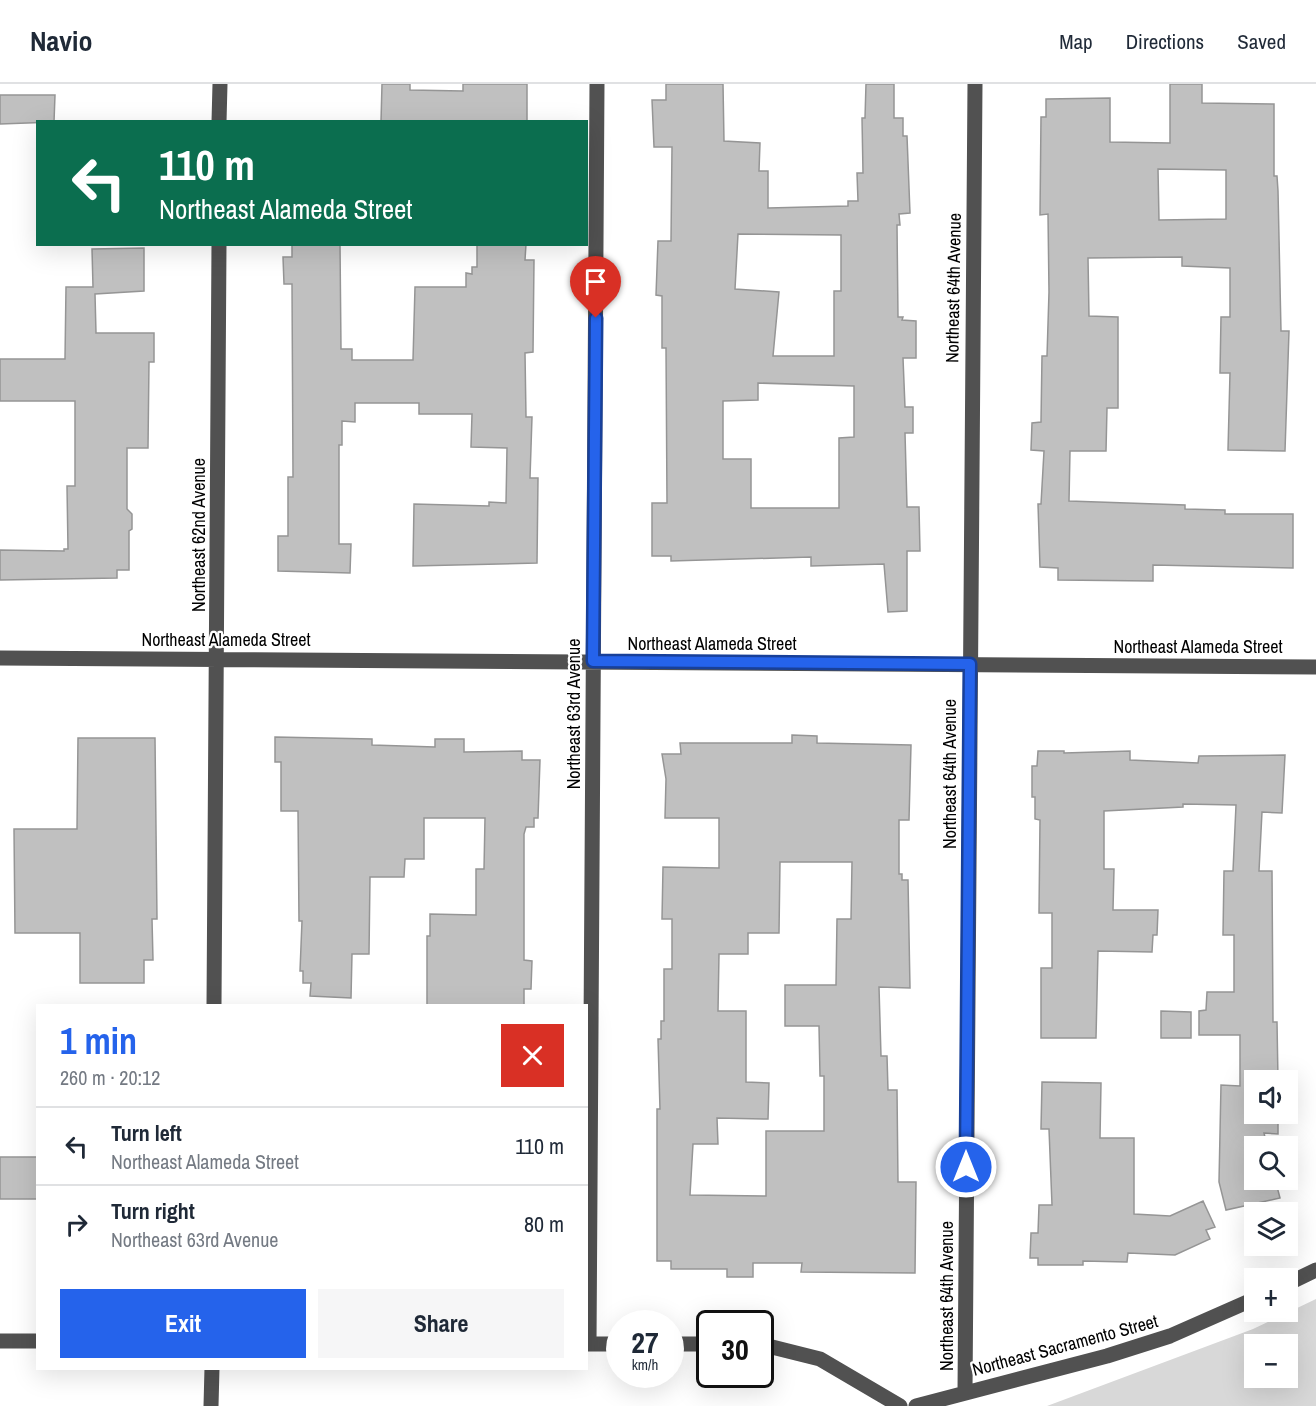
<!DOCTYPE html>
<html lang="en">
<head>
<meta charset="utf-8">
<style>
	:root { --surface:#fff; --page:#f6f6f7; --text:#1f2937; --muted:#747a83; --line:#e0e1e3; --accent:#2563eb }
	body { margin:0; font-family:"Archivo Narrow",sans-serif; background:var(--page); color:var(--text); height:100vh; display:flex; flex-direction:column; font-size:22px; white-space:nowrap }
	* { box-sizing:border-box; margin:0 }
	p { font-size:20px; color:var(--muted) }
	.icon { flex:none; width:33px; height:33px; fill:none; stroke:currentColor; stroke-width:2; stroke-linecap:round; stroke-linejoin:round }
	.map { position:relative; flex:1; overflow:hidden }
	.sheet { position:absolute; left:36px; top:920px; width:552px; height:366px; display:flex; flex-direction:column; background:var(--surface); border-radius:0px; box-shadow:0 6px 24px #0002 }
	.sheet>* { flex:none }
	.top-card { position:absolute; left:36px; top:36px; width:552px; height:126px; border-radius:0px; box-shadow:0 6px 24px #0002; background:#0b6e4f; color:#fff; overflow:hidden }
	.buttons { position:absolute; left:1244px; top:986px; display:grid; gap:12px }
	.buttons a { display:grid; place-items:center; width:54px; height:54px; border-radius:0px; background:var(--surface); box-shadow:0 6px 24px #0002; font-size:30px }
	.speed { position:absolute; left:606px; top:1226px; display:flex; gap:12px; font-size:30px; font-weight:700; text-align:center }
	.speed>* { display:grid; place-content:center; width:78px; height:78px; border-radius:50%; background:var(--surface); box-shadow:0 6px 24px #0002; line-height:1 }
	.speed small { font-size:15px; font-weight:400 }
	.speed .limit { border:3px solid #111; border-radius:9px; background:#fff; color:#111 }
	.pin { position:absolute; display:grid; place-items:center; width:51px; height:51px; color:#fff; margin:-62px -26px; border-radius:50% 50% 50% 0; rotate:-45deg; box-shadow:0 0 6px #0007 }
	.pin .icon { rotate:45deg }
	.me { position:absolute; width:66px; margin:-33px; rotate:0deg; stroke-linejoin:round; filter:drop-shadow(0 0 4px #0008) }
	.turn { display:flex; align-items:center; gap:21px; height:126px; padding:0 24px; font-size:27px }
	.turn .icon { width:78px; height:78px; stroke-width:2.5 }
	.turn b { display:block; font-size:42px; line-height:51px }
	.round { display:grid; place-items:center; flex:none; width:63px; height:63px; border-radius:0px; background:var(--page) }
	.headline { display:flex; align-items:center; justify-content:space-between; height:102px; padding:0 24px }
	h1 { font-size:36px; font-weight:700; line-height:45px; color:var(--accent) }
	.action { display:flex; gap:12px; margin-top:auto; padding:12px 24px }
	.action a { flex:1; height:69px; border-radius:0px; background:var(--accent); color:#fff; font-size:24px; font-weight:700; line-height:69px; text-align:center }
	.action a+a { background:var(--page); color:var(--text) }
	ul { padding:0; list-style:none }
	li { display:flex; align-items:center; gap:18px; height:78px; padding:0 24px; border-top:2px solid var(--line) }
	li div { flex:1 }
	li b { display:block; font-size:22px }
	li em { font-style:normal }
	header { display:flex; align-items:center; gap:36px; box-sizing:border-box; height:84px; padding:0 30px; background:var(--surface); border-bottom:2px solid var(--line) }
	header strong { font-size:28px }
	nav { display:flex; gap:33px; margin-inline-start:auto; font-size:21px }
	.map>svg:first-child { display:block }
</style>
</head>
<body>
<header>
<strong>Navio</strong>
<nav><a>Map</a><a>Directions</a><a>Saved</a></nav>
</header>
<div class="map">
<svg width="1316" height="1322" viewBox="0 0 1316 1322">
	<rect width="100%" height="100%" fill="#fff"/>
	<!-- green -->
	<path fill="#d8d8d8" fill-rule="evenodd" d="M 1316,1215 L 1316,1322 L 1047,1322 L 1253,1245 ZM 1254,1260 L 1287,1260 L 1287,1293 L 1254,1293 Z"/>
	<!-- building -->
	<path fill="#c0c0c0" stroke="#959595" stroke-width="1.5" fill-rule="evenodd" d="M 382,0 L 410,0 L 410,6 L 463,7 L 463,0 L 527,0 L 527,38 L 381,38 Z
		M 666,0 L 723,0 L 724,57 L 760,59 L 759,87 L 768,87 L 768,124 L 848,122 L 848,117 L 858,117 L 857,89 L 863,89 L 862,34 L 865,34 L 866,0 L 894,0 L 894,34 L 903,34 L 903,52 L 907,52 L 910,129 L 899,130 L 900,141 L 897,141 L 898,233 L 903,233 L 902,236 L 916,237 L 916,274 L 903,274 L 905,323 L 913,323 L 913,349 L 905,349 L 907,423 L 919,423 L 920,467 L 907,467 L 907,527 L 888,528 L 884,480 L 811,482 L 811,473 L 671,477 L 671,472 L 652,472 L 652,419 L 667,419 L 666,264 L 662,264 L 662,212 L 656,211 L 658,157 L 671,157 L 672,63 L 654,63 L 652,16 L 666,16 ZM 738,150 L 841,151 L 841,207 L 834,207 L 834,272 L 773,272 L 779,208 L 735,205 ZM 758,299 L 854,302 L 854,353 L 839,354 L 839,424 L 751,424 L 751,375 L 723,375 L 723,317 L 758,316 Z
		M 1170,0 L 1202,0 L 1202,19 L 1274,20 L 1274,92 L 1277,92 L 1278,107 L 1281,247 L 1289,247 L 1285,367 L 1228,366 L 1230,289 L 1220,289 L 1221,233 L 1230,233 L 1230,184 L 1182,182 L 1182,173 L 1088,174 L 1089,232 L 1118,233 L 1118,324 L 1107,324 L 1106,367 L 1070,367 L 1069,417 L 1185,421 L 1185,425 L 1225,426 L 1225,430 L 1293,430 L 1293,484 L 1153,481 L 1153,497 L 1058,496 L 1058,484 L 1040,483 L 1038,420 L 1041,420 L 1044,367 L 1031,366 L 1032,339 L 1041,338 L 1042,272 L 1047,272 L 1049,208 L 1048,130 L 1040,131 L 1041,33 L 1046,33 L 1046,15 L 1110,14 L 1110,58 L 1170,59 ZM 1158,85 L 1226,86 L 1226,135 L 1159,136 Z
		M 0,11 L 55,11 L 54,38 L 0,40 Z
		M 292,160 L 340,160 L 341,265 L 352,265 L 352,276 L 413,276 L 415,203 L 466,203 L 466,189 L 472,190 L 472,183 L 477,183 L 477,161 L 526,160 L 525,176 L 534,176 L 533,268 L 525,269 L 526,333 L 532,333 L 530,394 L 538,394 L 537,479 L 413,482 L 414,420 L 489,422 L 489,418 L 506,419 L 507,364 L 471,363 L 472,330 L 419,330 L 419,319 L 355,319 L 355,338 L 342,337 L 342,361 L 339,361 L 339,460 L 351,460 L 350,489 L 278,487 L 278,452 L 288,452 L 288,393 L 293,393 L 292,200 L 284,200 L 283,173 L 292,173 Z
		M 144,164 L 144,207 L 95,210 L 96,249 L 154,249 L 154,278 L 149,278 L 148,364 L 127,364 L 127,425 L 132,430 L 132,445 L 129,447 L 129,486 L 117,486 L 117,494 L 0,496 L 0,466 L 64,467 L 64,465 L 68,465 L 67,402 L 75,402 L 75,317 L 0,317 L 0,275 L 65,275 L 66,203 L 93,203 L 92,165 Z
		M 792,651 L 817,652 L 817,659 L 911,661 L 909,736 L 899,736 L 899,790 L 902,790 L 902,796 L 908,796 L 910,904 L 879,903 L 881,972 L 887,972 L 888,1006 L 897,1006 L 898,1098 L 916,1098 L 915,1189 L 801,1188 L 802,1179 L 753,1179 L 753,1193 L 727,1193 L 727,1185 L 671,1185 L 671,1177 L 657,1177 L 657,1025 L 660,1025 L 658,955 L 661,955 L 661,937 L 664,937 L 664,885 L 672,885 L 672,835 L 662,835 L 663,783 L 719,784 L 719,734 L 665,734 L 666,695 L 662,670 L 681,670 L 680,659 L 792,659 ZM 780,778 L 852,778 L 851,835 L 837,835 L 836,901 L 785,901 L 785,942 L 819,942 L 820,992 L 824,992 L 824,1047 L 766,1047 L 766,1112 L 690,1111 L 693,1060 L 718,1060 L 717,1034 L 768,1035 L 769,999 L 746,998 L 746,927 L 718,927 L 719,870 L 748,870 L 748,849 L 779,849 Z
		M 275,653 L 372,655 L 372,661 L 435,663 L 435,655 L 464,655 L 464,668 L 522,667 L 522,676 L 540,676 L 538,734 L 534,734 L 534,743 L 526,743 L 524,750 L 524,876 L 532,877 L 531,905 L 524,905 L 524,921 L 427,921 L 427,852 L 430,852 L 430,830 L 476,831 L 476,785 L 484,785 L 485,734 L 424,734 L 424,775 L 405,775 L 404,793 L 370,793 L 369,870 L 352,870 L 351,914 L 310,912 L 311,899 L 303,899 L 303,887 L 300,887 L 302,837 L 299,837 L 298,727 L 281,727 L 281,678 L 275,678 Z
		M 78,654 L 155,654 L 157,835 L 152,835 L 153,876 L 144,876 L 144,899 L 80,899 L 80,849 L 15,849 L 14,745 L 77,745 Z
		M 1038,667 L 1064,667 L 1064,669 L 1130,667 L 1130,676 L 1198,679 L 1199,672 L 1285,671 L 1282,729 L 1262,728 L 1259,787 L 1272,787 L 1273,938 L 1277,938 L 1278,996 L 1254,996 L 1254,1029 L 1278,1029 L 1278,1050 L 1264,1049 L 1267,1062 L 1254,1062 L 1254,1095 L 1275,1095 L 1280,1114 L 1226,1126 L 1219,1098 L 1221,1001 L 1240,1002 L 1240,951 L 1199,951 L 1199,927 L 1206,926 L 1207,908 L 1234,908 L 1234,851 L 1223,851 L 1224,787 L 1233,787 L 1236,721 L 1183,720 L 1183,723 L 1104,727 L 1104,785 L 1114,785 L 1113,826 L 1158,826 L 1157,851 L 1153,851 L 1152,868 L 1098,867 L 1096,954 L 1041,954 L 1041,884 L 1052,884 L 1052,829 L 1039,829 L 1040,736 L 1035,735 L 1035,713 L 1032,713 L 1032,682 L 1037,682 Z
		M 1161,927 L 1191,928 L 1191,954 L 1161,954 Z
		M 1042,998 L 1101,999 L 1100,1054 L 1134,1054 L 1134,1130 L 1170,1132 L 1203,1117 L 1215,1143 L 1206,1146 L 1210,1155 L 1175,1171 L 1128,1169 L 1127,1178 L 1083,1177 L 1083,1181 L 1038,1181 L 1038,1174 L 1030,1174 L 1031,1149 L 1038,1149 L 1039,1121 L 1052,1121 L 1049,1045 L 1041,1045 Z
		M 0,1073 L 38,1073 L 38,1115 L 0,1115 Z"/>
	<g fill="none" stroke-linecap="round" stroke-linejoin="round">
		<!-- minor -->
		<path stroke="#515151" stroke-width="15" d="M 219,38 L 220,0
			M 0,574 L 1316,583
			M 214,921 L 219,160
			M 1287,1200 L 1316,1186
			M 0,1257 L 38,1257
			M 586,1260 L 620,1260
			M 589,1260 L 597,0
			M 670,1260 L 710,1260
			M 760,1260 L 820,1275 L 900,1322
			M 965,1308 L 975,0
			M 211,1322 L 212,1284
			M 916,1322 L 1107,1272 L 1170,1252 L 1254,1215"/>
	</g>
	<g fill="none" stroke-linecap="round" stroke-linejoin="round">
		<defs>
			<path id="route" d="M 596,234 L 593,577 L 970,580 L 966,1083"/>
		</defs>
		<!-- route casing -->
		<use href="#route" stroke="#184099" stroke-width="15"/>
		<!-- route -->
		<use href="#route" stroke="#2563eb" stroke-width="10"/>
	</g>
	<g text-anchor="middle" dominant-baseline="central" stroke-width="4.5" stroke-linejoin="round" paint-order="stroke">
		<!-- street labels -->
		<g font-size="18" fill="#000" stroke="#fff">
			<text transform="translate(953 204) rotate(-89)">Northeast 64th Avenue</text>
			<text transform="translate(198 451) rotate(-90)">Northeast 62nd Avenue</text>
			<text x="226" y="555">Northeast Alameda Street</text>
			<text x="712" y="559">Northeast Alameda Street</text>
			<text x="1198" y="562">Northeast Alameda Street</text>
			<text transform="translate(573 630) rotate(-90)">Northeast 63rd Avenue</text>
			<text transform="translate(949 690) rotate(-90)">Northeast 64th Avenue</text>
			<text transform="translate(946 1212) rotate(-90)">Northeast 64th Avenue</text>
			<text transform="translate(1065 1261) rotate(-15)">Northeast Sacramento Street</text>
		</g>
	</g>
</svg>
<div class="buttons">
<a><svg class="icon" aria-label="sound" viewBox="0 0 24 24"><path d="M4 9h4l5-4v14l-5-4H4zM17 9q2 3 0 6"/></svg></a>
<a><svg class="icon" aria-label="search" viewBox="0 0 24 24"><circle cx="10" cy="10" r="6"/><path d="M15 15l6 6"/></svg></a>
<a><svg class="icon" aria-label="layers" viewBox="0 0 24 24"><path d="M12 4l9 5-9 5-9-5zM3 14l9 5 9-5"/></svg></a>
<a>+</a>
<a>−</a>
</div>
<div class="speed"><div>27<small>km/h</small></div><div class="limit">30</div></div>
<div class="pin" style="left:596px;top:234px;background:#d93025"><svg class="icon" aria-label="arrive" viewBox="0 0 24 24"><path d="M6 21V4h12l-3 4 3 4H6"/></svg></div>
<svg class="me" style="left:966px;top:1083px" viewBox="-20 -20 40 40"><circle r="17" fill="#2563eb" stroke="#fff" stroke-width="3"/><path d="M0-11L8 9 0 5-8 9z" fill="#fff"/></svg>
<div class="top-card">
<div class="turn"><svg class="icon" aria-label="left" viewBox="0 0 24 24"><path d="M17 20v-9H6M10 6l-5 5 5 5"/></svg><div><b>110 m</b>Northeast Alameda Street</div></div>
</div>
<section class="sheet">
<div class="headline"><div><h1>1 min</h1><p>260 m · 20:12</p></div><a class="round" style="background:#d93025;color:#fff"><svg class="icon" aria-label="close" viewBox="0 0 24 24"><path d="M6 6l12 12M18 6L6 18"/></svg></a></div>
<ul>
<li><svg class="icon" aria-label="left" viewBox="0 0 24 24"><path d="M17 20v-9H6M10 6l-5 5 5 5"/></svg><div><b>Turn left</b><p>Northeast Alameda Street</p></div><em>110 m</em></li>
<li><svg class="icon" aria-label="right" viewBox="0 0 24 24"><path d="M7 20v-9h11M14 6l5 5-5 5"/></svg><div><b>Turn right</b><p>Northeast 63rd Avenue</p></div><em>80 m</em></li>
</ul>
<div class="action"><a>Exit</a><a>Share</a></div>
</section>
</div>
</body>
</html>
